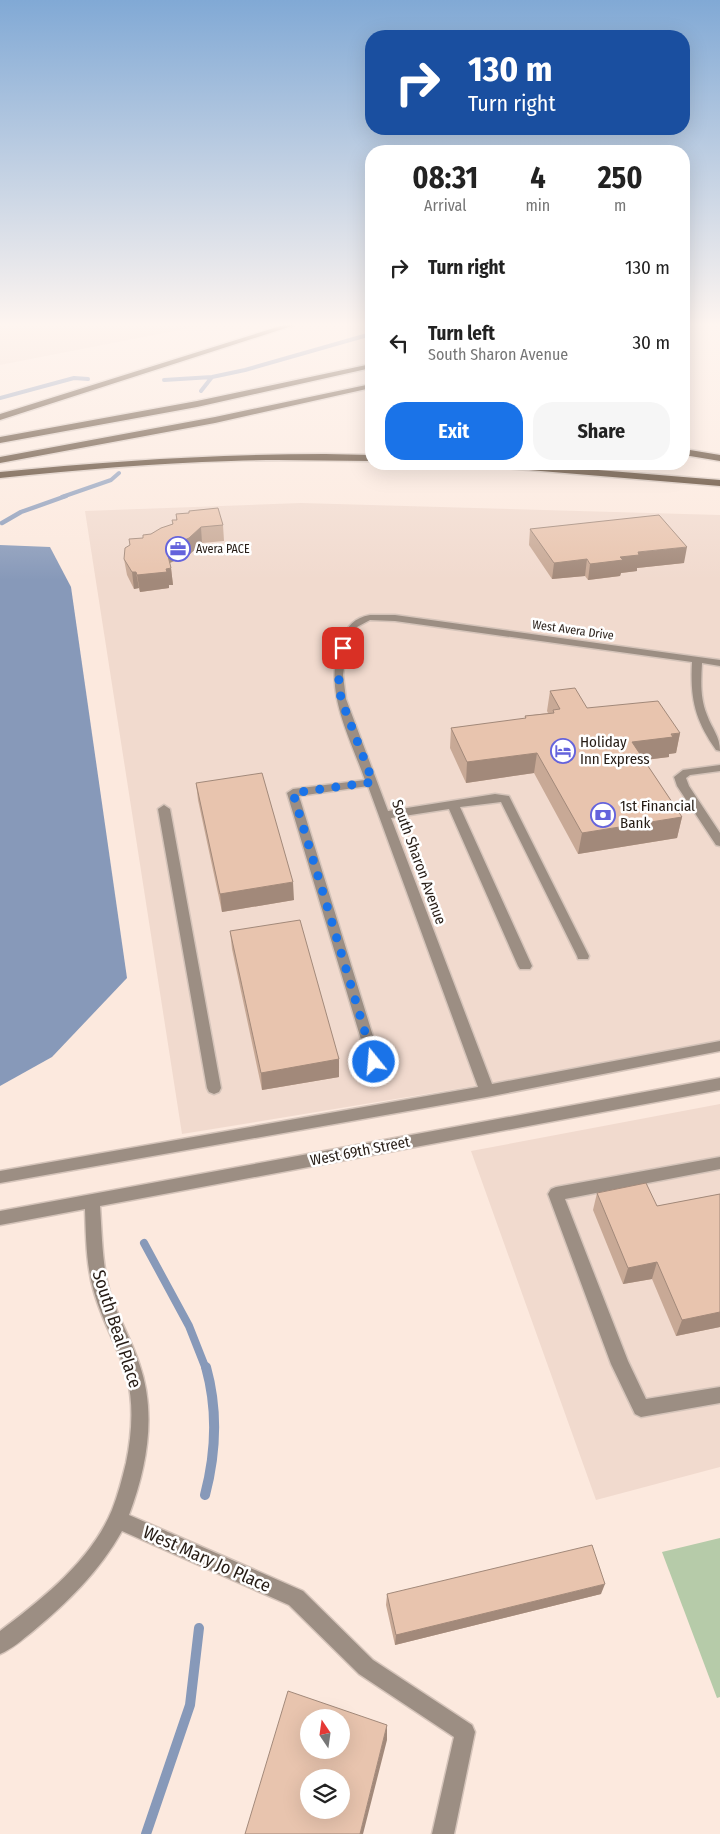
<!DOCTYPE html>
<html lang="en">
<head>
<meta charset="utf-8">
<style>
	:root { --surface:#fff; --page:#f6f6f6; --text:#222; --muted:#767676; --accent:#1a73e8 }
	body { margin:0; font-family:"Fira Sans Condensed",sans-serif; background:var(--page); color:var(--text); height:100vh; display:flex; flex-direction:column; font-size:19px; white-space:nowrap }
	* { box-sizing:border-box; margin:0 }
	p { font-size:16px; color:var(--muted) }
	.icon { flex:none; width:28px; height:28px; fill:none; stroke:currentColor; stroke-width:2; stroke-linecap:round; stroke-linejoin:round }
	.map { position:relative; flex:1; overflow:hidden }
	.sheet { position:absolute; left:365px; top:145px; width:325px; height:325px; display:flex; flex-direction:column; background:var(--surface); border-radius:20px; box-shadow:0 5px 20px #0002 }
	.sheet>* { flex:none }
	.banner { position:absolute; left:365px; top:30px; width:325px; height:105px; border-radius:20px; box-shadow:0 5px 20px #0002; background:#1a4fa0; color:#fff; overflow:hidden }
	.needle { width:32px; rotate:347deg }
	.controls { position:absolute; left:300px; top:1709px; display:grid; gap:10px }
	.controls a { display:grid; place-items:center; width:50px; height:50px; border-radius:50%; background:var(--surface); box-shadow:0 5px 20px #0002; font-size:25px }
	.pin { position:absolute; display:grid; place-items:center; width:42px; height:42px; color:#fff; margin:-21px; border-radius:10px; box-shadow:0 2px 8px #0006 }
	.me { position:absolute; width:55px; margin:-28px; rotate:343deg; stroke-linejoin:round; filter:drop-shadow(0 0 4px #0008) }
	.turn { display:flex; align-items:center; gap:18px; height:105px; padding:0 20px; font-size:22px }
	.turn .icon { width:65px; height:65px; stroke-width:2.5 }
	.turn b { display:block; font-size:35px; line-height:42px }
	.eta { display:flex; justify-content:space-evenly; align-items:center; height:85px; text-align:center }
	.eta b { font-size:30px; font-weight:700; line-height:35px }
	.button { display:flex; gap:10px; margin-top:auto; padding:10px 20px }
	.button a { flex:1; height:58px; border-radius:20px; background:var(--accent); color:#fff; font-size:20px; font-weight:700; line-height:58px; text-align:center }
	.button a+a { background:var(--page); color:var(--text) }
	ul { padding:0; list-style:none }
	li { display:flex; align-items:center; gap:15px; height:75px; padding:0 20px }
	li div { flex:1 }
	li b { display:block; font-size:19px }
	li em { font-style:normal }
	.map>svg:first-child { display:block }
</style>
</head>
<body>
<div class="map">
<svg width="720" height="1834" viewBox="0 0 720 1834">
	<rect width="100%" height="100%" fill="#fce9de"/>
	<!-- commercial -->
	<path fill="#f1dace" d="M 0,323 L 215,323 L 0,365 Z
		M 301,503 L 720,515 L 720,1046 L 182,1134 L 85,511 Z
		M 720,1104 L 720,1467 L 596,1500 L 471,1151 Z"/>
	<!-- green -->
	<path fill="#b6cba9" d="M 720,1538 L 720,1697 L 717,1698 L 662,1552 Z"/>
	<!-- water -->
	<path fill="#8799b9" d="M 0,545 L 50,547 L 71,587 L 127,978 L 52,1057 L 0,1086 Z"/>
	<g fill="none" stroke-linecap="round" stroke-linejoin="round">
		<!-- stream-far3 -->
		<path stroke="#8799b9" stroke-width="4" d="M 164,380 L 212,377 L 245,370 L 371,334
			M 201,391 L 212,377
			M 0,398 L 74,378 L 88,379
			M 62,497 L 111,480 L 119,473"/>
		<!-- stream-far2 -->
		<path stroke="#8799b9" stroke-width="4.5" d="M 2,523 L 21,512 L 66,496"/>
		<!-- stream-far1 -->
		<path stroke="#8799b9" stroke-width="8" d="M 144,1243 L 189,1326 L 206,1369"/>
		<!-- stream -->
		<path stroke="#8799b9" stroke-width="10" d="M 205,1495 C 216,1453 218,1410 206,1367
			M 146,1834 L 190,1705 L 199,1628"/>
		<defs>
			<path id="minor" d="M 370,615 L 395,615 L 720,660 L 720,666 L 702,663 C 701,681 700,698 707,715 C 712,729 720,736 720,751 L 716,750 C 695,720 690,699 692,662 L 395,621 L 370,620 L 357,627 L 346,653 L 343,675 L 346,699 L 388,811 L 495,794 L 509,796 L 589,956 L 588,959 L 578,959 L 577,956 L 501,802 L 460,807 L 532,966 L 530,969 L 520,969 L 518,966 L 449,809 L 391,818 L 492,1084 L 720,1041 L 720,1051 L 487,1097 L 0,1183 L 0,1171 L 478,1087 L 368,786 L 299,796 L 381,1062 L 379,1066 L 374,1067 L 369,1066 L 287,793 L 293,789 L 365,780 C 349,735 322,688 341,641 C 347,626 354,618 370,615 Z
				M 720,765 L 720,771 L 690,775 L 686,778 L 689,786 L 720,833 L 720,846 L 716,845 L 677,786 L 674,777 L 683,770 Z
				M 164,805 L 170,809 L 221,1088 L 219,1092 L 214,1094 L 209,1092 L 207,1088 L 158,809 Z
				M 720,1078 L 720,1090 L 100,1206 C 102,1235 102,1265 110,1293 C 118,1317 131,1339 139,1363 C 157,1413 147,1467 129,1515 L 303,1591 L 373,1660 L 472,1725 L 475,1732 L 454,1834 L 432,1834 L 454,1737 L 359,1674 L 289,1605 L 122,1531 C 99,1572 67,1603 32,1632 C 22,1640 12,1649 0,1654 L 0,1631 C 42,1599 91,1561 112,1510 C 118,1495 122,1479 126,1463 C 132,1434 134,1405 127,1377 C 118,1347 102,1321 94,1292 C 86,1265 86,1236 85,1209 L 0,1225 L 0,1211 Z
				M 720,1157 L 720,1169 L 565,1199 L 628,1361 L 646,1399 L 720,1387 L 720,1403 L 641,1417 L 635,1414 L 611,1364 L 548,1194 L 551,1189 L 556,1187 Z"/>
			<path id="highway" d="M 290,323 L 301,323 L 0,420 L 0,414 Z
				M 371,364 L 371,368 L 197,407 L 0,443 L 0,437 L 197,401 Z
				M 371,384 L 371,388 L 215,423 L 0,463 L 0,457 L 215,417 Z
				M 684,449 L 720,455 L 720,461 L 684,455 Z
				M 325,454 L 371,455 L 371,461 C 324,461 278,459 231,461 C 154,463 77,470 0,478 L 0,472 C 108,461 216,454 325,454 Z
				M 489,464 L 525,464 L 720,480 L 720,486 L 494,467 Z"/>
		</defs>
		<!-- minor casing -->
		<use href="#minor" stroke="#d5c4ba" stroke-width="3"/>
		<!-- highway casing -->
		<use href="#highway" stroke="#d5c4ba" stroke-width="3"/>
		<!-- minor -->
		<use href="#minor" fill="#9c8e83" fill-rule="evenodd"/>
		<!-- highway -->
		<use href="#highway" fill="#402710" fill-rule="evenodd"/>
	</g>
	<!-- wall -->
	<path fill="#c8a996" d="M 176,514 L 223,525 L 224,541 L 202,543 L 190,554 L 170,563 L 171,568 L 173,585 L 169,585 L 169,588 L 140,592 L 139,588 L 134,589 L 127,575 L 124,559 L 143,538 L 172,524 L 176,520 Z
		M 530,529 L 684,563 L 637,568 L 637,571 L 621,573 L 620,576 L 588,580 L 585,576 L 552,579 L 529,545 Z
		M 550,691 L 587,708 L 680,733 L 676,753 L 669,754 L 669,757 L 644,760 L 682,817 L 677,838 L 578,854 L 534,773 L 466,783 L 450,748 L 451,728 L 525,719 L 525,716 L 548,713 L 547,711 Z
		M 196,783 L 294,900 L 222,912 L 198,800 Z
		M 230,931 L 339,1059 L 339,1077 L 262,1090 L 232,949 Z
		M 597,1193 L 657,1206 L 720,1194 L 720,1327 L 676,1336 L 652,1279 L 623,1284 L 593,1210 Z
		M 387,1594 L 601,1594 L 395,1645 L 386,1605 Z"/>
	<!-- shaded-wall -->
	<path fill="#a2897a" d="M 201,527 L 202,543 L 190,554 L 167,564 L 166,548 Z
		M 687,547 L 684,563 L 637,568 L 637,571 L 621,573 L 620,576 L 588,580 L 590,564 L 638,552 Z
		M 587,559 L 585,576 L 552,579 L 554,563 Z
		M 171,568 L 173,585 L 169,585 L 169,588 L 140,592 L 137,575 Z
		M 132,572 L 136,572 L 139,588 L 134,589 Z
		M 680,733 L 676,753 L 669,754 L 669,757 L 629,762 L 632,742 Z
		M 537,753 L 534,773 L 466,783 L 467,762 Z
		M 682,817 L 677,838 L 578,854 L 582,833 Z
		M 293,882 L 294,900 L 222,912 L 220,894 Z
		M 339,1059 L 339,1077 L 262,1090 L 261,1073 Z
		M 657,1262 L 652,1279 L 623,1284 L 628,1268 Z
		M 720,1312 L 720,1327 L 676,1336 L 682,1320 Z
		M 605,1584 L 601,1594 L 395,1645 L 396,1635 Z
		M 387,1725 L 387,1740 L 363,1834 L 360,1834 Z"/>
	<!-- building -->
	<path fill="#e8c4ae" stroke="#a2897a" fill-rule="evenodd" d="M 218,508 L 223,525 L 201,527 L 189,538 L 166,548 L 171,568 L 166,569 L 167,572 L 137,575 L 136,572 L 132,572 L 124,559 L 125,548 L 130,545 L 129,539 L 143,538 L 143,535 L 151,534 L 161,528 L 173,524 L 172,520 L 177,520 L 176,514 L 189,513 L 189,511 Z
		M 659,515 L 687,547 L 638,552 L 639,555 L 620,557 L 623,560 L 590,564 L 587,559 L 554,563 L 530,529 Z
		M 575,688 L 587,708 L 658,701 L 680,733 L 671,734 L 673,737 L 632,742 L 682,817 L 582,833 L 537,753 L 467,762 L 451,728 L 526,718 L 525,716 L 554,713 L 553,710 L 560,709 L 550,691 Z
		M 262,773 L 293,882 L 220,894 L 196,783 Z
		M 300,920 L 339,1059 L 261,1073 L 230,931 Z
		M 646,1183 L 657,1206 L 720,1194 L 720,1312 L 682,1320 L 657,1262 L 628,1268 L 597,1193 Z
		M 592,1545 L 605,1584 L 396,1635 L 387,1594 Z
		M 288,1691 L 387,1725 L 360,1834 L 245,1834 ZM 309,1718 L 341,1718 L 341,1750 L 309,1750 ZM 309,1778 L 341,1778 L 341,1810 L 309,1810 Z"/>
	<!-- sky -->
	<linearGradient id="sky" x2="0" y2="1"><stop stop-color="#81a9d5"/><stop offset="0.56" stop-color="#fef5f0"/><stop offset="1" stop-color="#fef5f0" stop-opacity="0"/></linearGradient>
	<rect width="720" height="580" fill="url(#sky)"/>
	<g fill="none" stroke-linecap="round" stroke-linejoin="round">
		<!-- route -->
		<path stroke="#1a73e8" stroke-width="9" stroke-dasharray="0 16.2" d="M 343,648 L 338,672 L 341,699 L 373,782 L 293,793 L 374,1062"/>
	</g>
	<!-- icons -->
	<defs>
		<symbol id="office-ring" viewBox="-11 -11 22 22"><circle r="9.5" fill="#fff" stroke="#6463dc" stroke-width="1.5"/><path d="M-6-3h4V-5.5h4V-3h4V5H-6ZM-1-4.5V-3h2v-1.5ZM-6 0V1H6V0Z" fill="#6463dc"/></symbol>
		<symbol id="hotel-ring" viewBox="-11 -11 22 22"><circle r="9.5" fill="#fff" stroke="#6463dc" stroke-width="1.5"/><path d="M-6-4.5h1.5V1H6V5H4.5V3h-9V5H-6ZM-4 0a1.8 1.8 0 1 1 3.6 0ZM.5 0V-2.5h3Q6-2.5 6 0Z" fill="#6463dc"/></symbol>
		<symbol id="bank-ring" viewBox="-11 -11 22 22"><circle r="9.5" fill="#fff" stroke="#6463dc" stroke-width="1.5"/><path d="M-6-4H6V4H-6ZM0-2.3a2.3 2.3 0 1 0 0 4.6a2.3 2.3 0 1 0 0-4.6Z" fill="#6463dc"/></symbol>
	</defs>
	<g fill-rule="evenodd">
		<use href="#office-ring" x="164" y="535" width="28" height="28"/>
		<use href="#hotel-ring" x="549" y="737" width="28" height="28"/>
		<use href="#bank-ring" x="589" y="801" width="28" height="28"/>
	</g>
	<g text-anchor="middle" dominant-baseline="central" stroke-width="5" stroke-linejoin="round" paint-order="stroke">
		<!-- far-poi labels -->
		<g font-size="12" fill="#261c15" stroke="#fff" text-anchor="start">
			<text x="196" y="549">Avera PACE</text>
		</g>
		<!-- far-street labels -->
		<g font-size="12" fill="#261c15" stroke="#fff">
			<text transform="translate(573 630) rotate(8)">West Avera Drive</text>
		</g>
		<!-- poi labels -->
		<g font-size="15" fill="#261c15" stroke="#fff" text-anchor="start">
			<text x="580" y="742">Holiday<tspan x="580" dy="17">Inn Express</tspan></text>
			<text x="620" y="806">1st Financial<tspan x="620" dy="17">Bank</tspan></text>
		</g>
		<!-- street labels -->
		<g font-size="15" fill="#261c15" stroke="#fff">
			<text transform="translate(419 862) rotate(70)">South Sharon Avenue</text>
			<text transform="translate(360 1151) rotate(-11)">West 69th Street</text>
		</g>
		<!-- near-street labels -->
		<g font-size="18" fill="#261c15" stroke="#fff">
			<text transform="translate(117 1329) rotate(72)">South Beal Place</text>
			<text transform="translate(207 1559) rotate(24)">West Mary Jo Place</text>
		</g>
	</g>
</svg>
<div class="controls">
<a><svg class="needle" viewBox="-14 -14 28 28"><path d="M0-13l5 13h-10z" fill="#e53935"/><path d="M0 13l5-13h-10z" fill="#767676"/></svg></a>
<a><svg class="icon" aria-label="layers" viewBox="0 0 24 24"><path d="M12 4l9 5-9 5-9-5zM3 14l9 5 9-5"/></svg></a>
</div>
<div class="pin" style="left:343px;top:648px;background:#d93025"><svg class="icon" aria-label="arrive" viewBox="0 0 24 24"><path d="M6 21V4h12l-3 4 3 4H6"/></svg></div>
<svg class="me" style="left:374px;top:1062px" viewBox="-20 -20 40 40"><circle r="17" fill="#1a73e8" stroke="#fff" stroke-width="3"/><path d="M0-11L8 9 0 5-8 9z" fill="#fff"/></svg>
<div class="banner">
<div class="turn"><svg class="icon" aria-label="right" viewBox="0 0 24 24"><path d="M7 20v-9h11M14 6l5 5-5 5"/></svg><div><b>130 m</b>Turn right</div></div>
</div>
<section class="sheet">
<div class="eta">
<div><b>08:31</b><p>Arrival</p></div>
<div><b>4</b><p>min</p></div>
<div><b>250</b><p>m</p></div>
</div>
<ul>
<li><svg class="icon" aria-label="right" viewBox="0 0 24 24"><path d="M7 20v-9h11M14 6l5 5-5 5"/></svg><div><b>Turn right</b></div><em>130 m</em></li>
<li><svg class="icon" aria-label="left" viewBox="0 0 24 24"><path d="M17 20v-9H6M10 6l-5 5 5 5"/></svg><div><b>Turn left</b><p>South Sharon Avenue</p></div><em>30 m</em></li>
</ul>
<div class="button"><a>Exit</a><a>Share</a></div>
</section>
</div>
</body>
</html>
